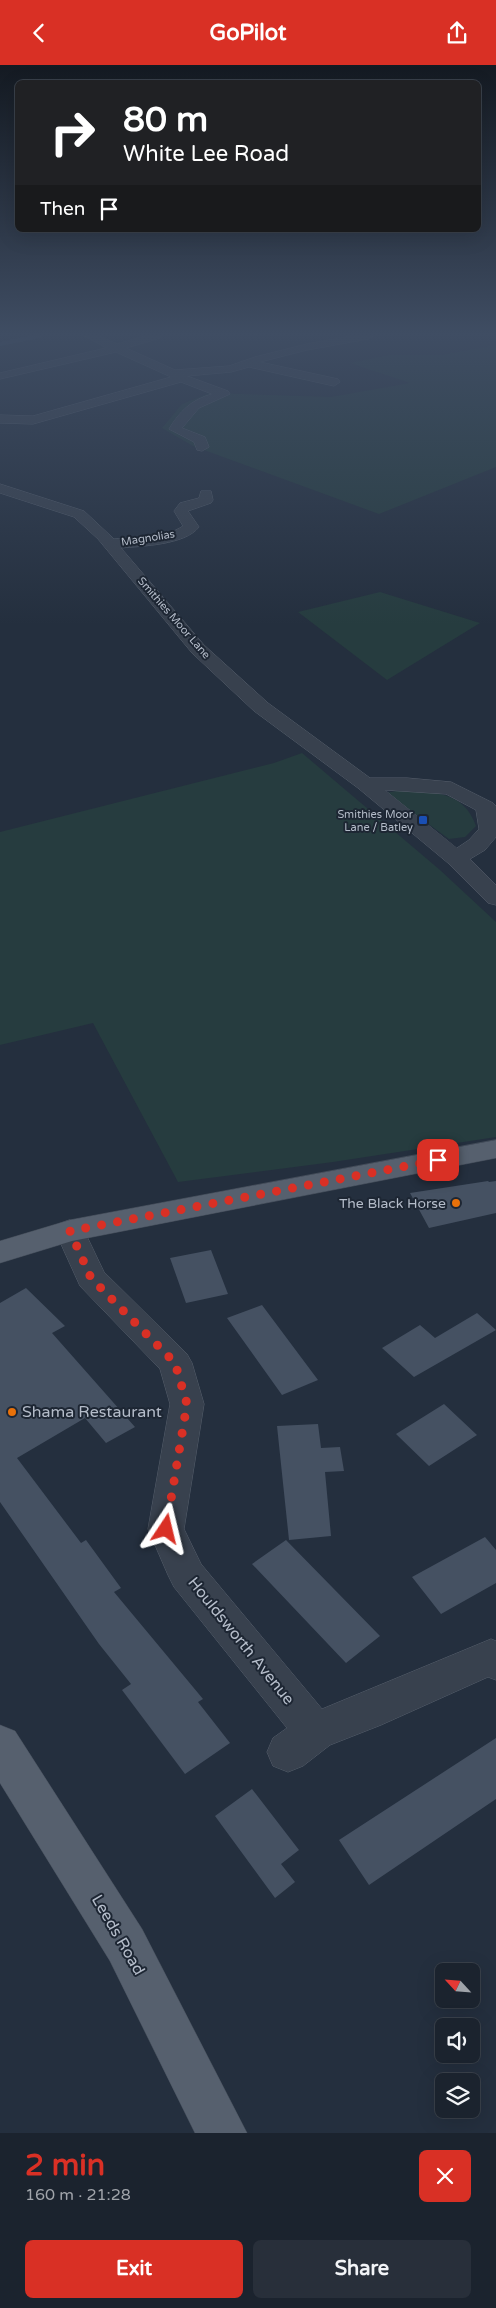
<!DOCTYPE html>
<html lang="en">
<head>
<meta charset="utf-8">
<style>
	:root { --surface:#1b232e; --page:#282f3a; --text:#f1f3f6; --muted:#a0a4aa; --line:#39404a; --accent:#d93025 }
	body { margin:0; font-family:"Varela Round",sans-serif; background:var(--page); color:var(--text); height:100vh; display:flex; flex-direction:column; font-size:19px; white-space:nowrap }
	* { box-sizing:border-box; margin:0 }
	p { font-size:16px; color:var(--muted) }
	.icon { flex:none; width:28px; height:28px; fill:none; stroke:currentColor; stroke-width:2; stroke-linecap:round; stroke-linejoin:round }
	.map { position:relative; height:2068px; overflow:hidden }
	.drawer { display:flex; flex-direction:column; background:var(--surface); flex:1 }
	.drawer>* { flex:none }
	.guide { position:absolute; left:15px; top:15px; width:466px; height:152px; border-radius:8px; box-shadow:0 5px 20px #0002,0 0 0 1px var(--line); background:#202124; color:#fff; overflow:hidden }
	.needle { width:32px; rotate:296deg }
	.controls { position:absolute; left:435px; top:1898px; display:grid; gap:10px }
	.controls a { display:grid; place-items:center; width:45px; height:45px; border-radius:8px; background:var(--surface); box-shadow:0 5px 20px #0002,0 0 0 1px var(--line); font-size:25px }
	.pin { position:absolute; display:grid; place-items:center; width:42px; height:42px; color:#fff; margin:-21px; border-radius:10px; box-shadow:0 2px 8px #0006 }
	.me { position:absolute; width:55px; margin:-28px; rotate:10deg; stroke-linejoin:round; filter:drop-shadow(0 0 4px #0008) }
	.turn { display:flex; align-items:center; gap:18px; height:105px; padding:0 25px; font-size:22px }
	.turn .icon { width:65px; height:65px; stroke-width:2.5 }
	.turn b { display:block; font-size:35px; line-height:42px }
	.then { display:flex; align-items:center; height:48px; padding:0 25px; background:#0003; gap:10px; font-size:19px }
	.round { display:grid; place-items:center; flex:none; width:52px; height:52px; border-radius:8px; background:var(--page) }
	.overview { display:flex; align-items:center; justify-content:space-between; height:85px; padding:0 25px }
	h1 { font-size:30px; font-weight:800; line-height:38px; color:var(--accent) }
	.button { display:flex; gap:10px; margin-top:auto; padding:10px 25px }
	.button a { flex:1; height:58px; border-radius:8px; background:var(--accent); color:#fff; font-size:20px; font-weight:800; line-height:58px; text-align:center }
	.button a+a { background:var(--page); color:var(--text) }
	header { display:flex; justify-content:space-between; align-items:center; height:65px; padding:0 25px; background:var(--accent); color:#fff; font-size:22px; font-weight:800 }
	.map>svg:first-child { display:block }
</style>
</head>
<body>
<header><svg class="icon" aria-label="back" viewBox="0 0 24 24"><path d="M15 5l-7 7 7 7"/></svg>GoPilot<svg class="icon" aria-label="share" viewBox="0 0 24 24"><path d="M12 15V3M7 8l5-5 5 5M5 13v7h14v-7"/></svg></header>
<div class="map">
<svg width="496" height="2068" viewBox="0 0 496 2068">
	<rect width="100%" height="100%" fill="#242f3e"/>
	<!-- green -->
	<path fill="#263c3f" d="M 496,280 L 496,402 L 379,449 L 193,381 L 162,363 L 182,339 L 210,328 L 331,332 L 410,318 L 350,298 L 389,290 L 442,290 Z
		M 380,527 L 480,558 L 387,615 L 298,547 Z
		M 302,688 L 440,805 L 496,857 L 496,1072 L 333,1097 L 178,1117 L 93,958 L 0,980 L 0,767 L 274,698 Z
		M 401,725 C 434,727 464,726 476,761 L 465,772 L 449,774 L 386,728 Z"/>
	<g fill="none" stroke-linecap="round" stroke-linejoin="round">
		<!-- stream -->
		<path stroke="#394c67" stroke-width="4" d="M 0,279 L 39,271"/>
	</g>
	<!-- building -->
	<path fill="#455162" d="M 488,1116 L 489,1117 L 496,1116 L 496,1148 L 429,1163 L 410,1128 Z
		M 211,1185 L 228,1229 L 186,1238 L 170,1193 Z
		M 26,1223 L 65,1261 L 52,1268 L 135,1362 L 106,1378 L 85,1353 L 17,1393 L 81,1478 L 86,1475 L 121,1523 L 114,1527 L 203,1634 L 198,1637 L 230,1678 L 185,1709 L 122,1625 L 131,1619 L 99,1579 L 0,1437 L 0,1238 Z
		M 262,1240 L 318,1315 L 282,1330 L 227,1253 Z
		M 477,1248 L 496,1265 L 414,1312 L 382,1283 L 420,1260 L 435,1273 Z
		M 444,1339 L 477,1370 L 429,1401 L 396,1369 Z
		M 318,1359 L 321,1383 L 340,1382 L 344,1406 L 325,1407 L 331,1471 L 289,1475 L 277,1361 Z
		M 485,1472 L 496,1485 L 496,1518 L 441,1549 L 412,1512 Z
		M 286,1475 L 380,1571 L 346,1598 L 252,1499 Z
		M 496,1673 L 496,1734 L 369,1820 L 339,1775 Z
		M 252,1724 L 299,1785 L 281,1799 L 295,1817 L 275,1833 L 215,1751 Z"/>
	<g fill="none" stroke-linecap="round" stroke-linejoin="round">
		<defs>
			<path id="minor" d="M 85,271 L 99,271 L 117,279 L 145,271 L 161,271 L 160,273 L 126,283 L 175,305 L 229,301 L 255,292 L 307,279 L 350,271 L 373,271 L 368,274 L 307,285 L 260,297 L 338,314 L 340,317 L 334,321 L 249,302 L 231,307 L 187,311 L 228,326 L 230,329 L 199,343 L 182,363 L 205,372 L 209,382 L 202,386 L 197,385 L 194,377 L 169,364 C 180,346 191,335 212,329 L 181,317 L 33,359 L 0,358 L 0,350 L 33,351 L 171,312 L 116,287 L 0,314 L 0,308 L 106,283 Z
				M 0,419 L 84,446 L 114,474 C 136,472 164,474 183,461 L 174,446 L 180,438 L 199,433 L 201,426 L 211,426 L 213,435 L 211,438 L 188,446 L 199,462 C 185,480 142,481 121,483 L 204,580 L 268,638 L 370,713 L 407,713 L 451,717 L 493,738 L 496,741 L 496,772 L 485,785 L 470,794 L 496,820 L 496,840 L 488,838 L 448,798 L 358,723 L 254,646 L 192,588 L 98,474 L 74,452 L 0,428 ZM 385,725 L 446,729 L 476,745 L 479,764 L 469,775 L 457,783 Z
				M 70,1155 L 81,1159 L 104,1207 L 187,1289 L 192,1298 L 204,1339 L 184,1464 L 201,1499 L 322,1644 L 491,1574 L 496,1576 L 496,1615 L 488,1612 L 381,1660 L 330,1680 L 303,1701 L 288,1707 L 273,1701 L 267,1687 L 273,1673 L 287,1663 L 174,1522 L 168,1510 L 148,1464 L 170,1339 L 160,1304 L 80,1221 L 55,1166 L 59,1159 Z"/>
			<path id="major" d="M 496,1075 L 496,1093 L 72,1176 L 0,1198 L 0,1176 L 70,1155 Z
				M 0,1660 L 15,1666 L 142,1864 L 247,2068 L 195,2068 L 110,1896 L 0,1718 Z"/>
		</defs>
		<!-- minor casing -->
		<use href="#minor" stroke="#565f6c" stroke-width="1"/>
		<!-- major casing -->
		<use href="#major" stroke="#414a57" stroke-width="1"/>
		<!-- minor -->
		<use href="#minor" fill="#38414e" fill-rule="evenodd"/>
		<!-- major -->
		<use href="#major" fill="#56606e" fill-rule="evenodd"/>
	</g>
	<!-- sky -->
	<linearGradient id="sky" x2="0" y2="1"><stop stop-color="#141a22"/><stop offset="0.48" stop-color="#3f4d63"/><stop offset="1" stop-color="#3f4d63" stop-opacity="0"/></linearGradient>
	<rect width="496" height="560" fill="url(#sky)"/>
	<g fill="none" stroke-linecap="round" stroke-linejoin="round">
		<!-- route -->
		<path stroke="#d93025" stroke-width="9" stroke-dasharray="0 16.2" d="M 166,1464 L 187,1339 L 175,1298 L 91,1213 L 70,1166 L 438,1095"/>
	</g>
	<!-- markers -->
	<rect fill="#1a4fb4" stroke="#1d2633" stroke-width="2" x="418" y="750" width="10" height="10" rx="2.5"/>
	<g fill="#e8710a" stroke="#1d2633" stroke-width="2">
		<circle cx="456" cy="1138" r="5"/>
		<circle cx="12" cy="1347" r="5"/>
	</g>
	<g text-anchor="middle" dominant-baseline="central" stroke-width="4" stroke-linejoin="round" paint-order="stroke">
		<!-- far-street labels -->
		<g font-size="11" fill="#b4bcc9" stroke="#1d2633">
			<text transform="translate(148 473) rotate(-9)">Magnolias</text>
			<text transform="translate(174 553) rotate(49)">Smithies Moor Lane</text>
		</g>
		<!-- far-poi labels -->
		<g font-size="11" fill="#b4bcc9" stroke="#1d2633" text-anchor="end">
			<text x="413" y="749">Smithies Moor<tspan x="413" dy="13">Lane / Batley</tspan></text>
		</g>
		<!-- poi labels -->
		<g font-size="14" fill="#b4bcc9" stroke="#1d2633" text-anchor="end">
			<text x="446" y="1138">The Black Horse</text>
		</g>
		<!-- near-poi labels -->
		<g font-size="16" fill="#b4bcc9" stroke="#1d2633" text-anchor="start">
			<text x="22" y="1347">Shama Restaurant</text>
		</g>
		<!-- near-street labels -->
		<g font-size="16" fill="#b4bcc9" stroke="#1d2633">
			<text transform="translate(241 1576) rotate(51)">Houldsworth Avenue</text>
			<text transform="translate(118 1870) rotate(60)">Leeds Road</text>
		</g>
	</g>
</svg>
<div class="controls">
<a><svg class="needle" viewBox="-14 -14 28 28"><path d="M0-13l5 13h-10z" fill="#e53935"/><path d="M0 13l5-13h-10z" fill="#a0a4aa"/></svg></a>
<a><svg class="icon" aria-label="sound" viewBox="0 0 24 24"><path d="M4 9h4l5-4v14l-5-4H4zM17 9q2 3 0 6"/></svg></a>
<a><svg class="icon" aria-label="layers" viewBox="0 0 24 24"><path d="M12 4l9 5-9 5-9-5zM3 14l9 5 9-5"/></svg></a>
</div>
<div class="pin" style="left:438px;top:1095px;background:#d93025"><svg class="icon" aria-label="arrive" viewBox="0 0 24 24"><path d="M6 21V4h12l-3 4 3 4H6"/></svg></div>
<svg class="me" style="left:166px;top:1464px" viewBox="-20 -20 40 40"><path d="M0-17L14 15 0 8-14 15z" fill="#d93025" stroke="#fff" stroke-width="4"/></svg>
<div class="guide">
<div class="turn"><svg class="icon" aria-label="right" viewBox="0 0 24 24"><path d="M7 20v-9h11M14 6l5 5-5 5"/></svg><div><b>80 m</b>White Lee Road</div></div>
<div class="then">Then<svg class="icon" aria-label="arrive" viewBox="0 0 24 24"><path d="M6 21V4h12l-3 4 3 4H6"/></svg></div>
</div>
</div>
<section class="drawer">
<div class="overview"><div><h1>2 min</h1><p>160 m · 21:28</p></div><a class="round" style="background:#d93025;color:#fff"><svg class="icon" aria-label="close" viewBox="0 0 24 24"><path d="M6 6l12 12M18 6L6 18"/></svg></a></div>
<div class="button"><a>Exit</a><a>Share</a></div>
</section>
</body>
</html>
